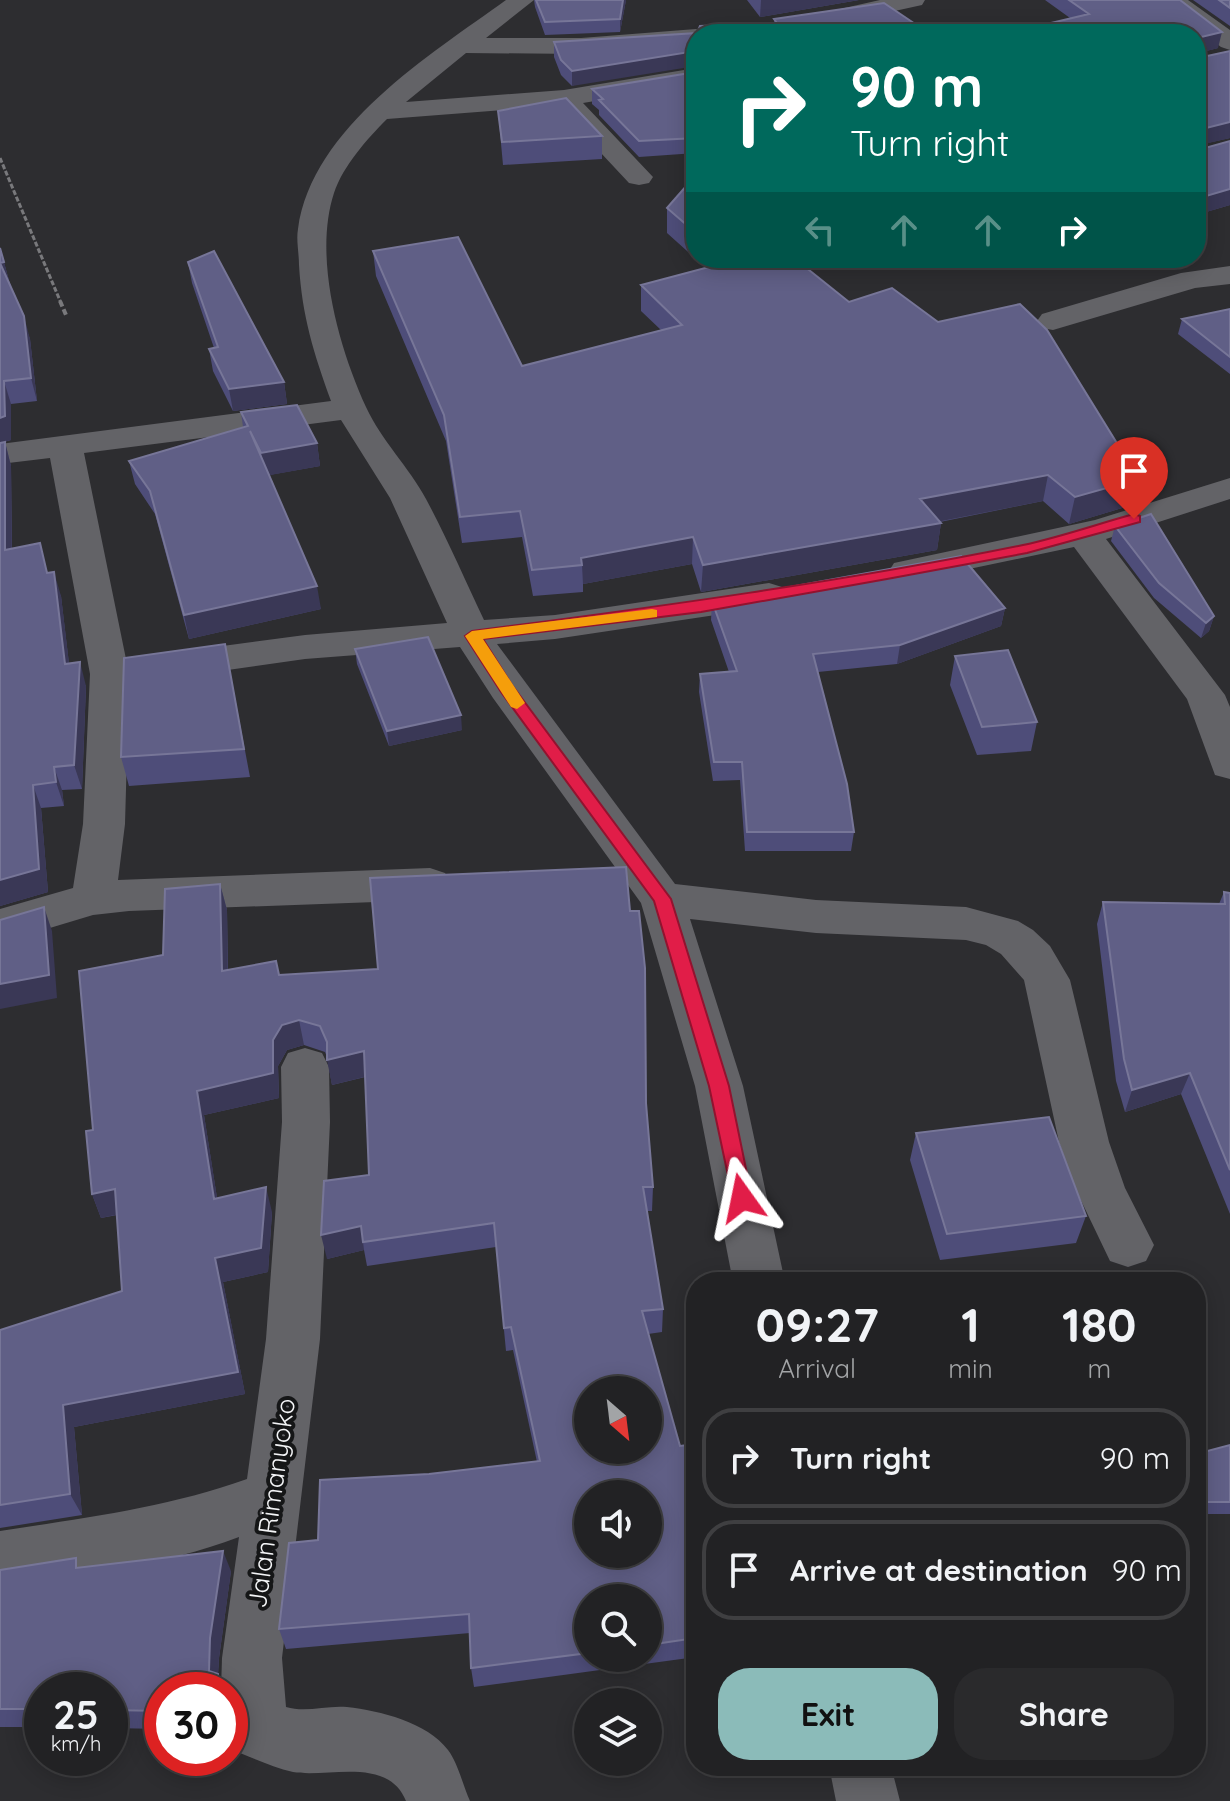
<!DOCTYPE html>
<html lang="en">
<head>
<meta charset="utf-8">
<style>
	:root { --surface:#222224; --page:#2a2a2c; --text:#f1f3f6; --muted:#a2a4a6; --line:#3f3f41; --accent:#8bbbb9 }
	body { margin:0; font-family:Quicksand,sans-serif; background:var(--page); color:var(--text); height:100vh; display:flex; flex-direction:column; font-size:30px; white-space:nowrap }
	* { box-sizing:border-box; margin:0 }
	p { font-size:26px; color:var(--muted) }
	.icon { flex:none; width:44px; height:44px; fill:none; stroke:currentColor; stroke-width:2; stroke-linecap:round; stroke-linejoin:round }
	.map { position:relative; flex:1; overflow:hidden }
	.details { position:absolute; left:686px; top:1272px; width:520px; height:504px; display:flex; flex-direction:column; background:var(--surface); border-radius:32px; box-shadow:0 4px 20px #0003,0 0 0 2px var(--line) }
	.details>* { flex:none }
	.banner { position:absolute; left:686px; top:24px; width:520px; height:244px; border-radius:32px; box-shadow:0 4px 20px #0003,0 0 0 2px var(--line); background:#00695c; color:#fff; overflow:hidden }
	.needle { width:52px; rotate:152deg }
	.buttons { position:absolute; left:574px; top:1376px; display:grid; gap:16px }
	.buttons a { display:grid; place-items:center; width:88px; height:88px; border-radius:50%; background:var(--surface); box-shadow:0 4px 20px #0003,0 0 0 2px var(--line); font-size:40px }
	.speed { position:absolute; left:24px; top:1672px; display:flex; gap:16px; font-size:40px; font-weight:700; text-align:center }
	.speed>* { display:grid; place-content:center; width:104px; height:104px; border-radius:50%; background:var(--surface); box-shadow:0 4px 20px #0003,0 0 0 2px var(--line); line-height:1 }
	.speed small { font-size:20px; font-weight:400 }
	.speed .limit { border:12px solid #d22; background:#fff; color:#111 }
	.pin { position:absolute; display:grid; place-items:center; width:68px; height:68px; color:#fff; margin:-82px -34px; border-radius:50% 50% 50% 0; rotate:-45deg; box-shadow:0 0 8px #0007 }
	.pin .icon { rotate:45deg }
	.me { position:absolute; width:88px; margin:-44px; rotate:348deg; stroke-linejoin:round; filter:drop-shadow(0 0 6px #0008) }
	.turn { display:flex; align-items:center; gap:28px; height:168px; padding:0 32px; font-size:36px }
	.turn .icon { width:104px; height:104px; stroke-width:2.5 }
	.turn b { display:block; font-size:56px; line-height:68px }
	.lanes { display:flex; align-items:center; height:76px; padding:0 32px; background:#0003; justify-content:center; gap:40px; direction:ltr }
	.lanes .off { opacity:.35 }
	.eta { display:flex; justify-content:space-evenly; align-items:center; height:136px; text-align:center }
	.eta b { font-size:48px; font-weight:700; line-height:56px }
	.button { display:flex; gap:16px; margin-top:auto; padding:16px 32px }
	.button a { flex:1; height:92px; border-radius:32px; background:var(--accent); color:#111; font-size:32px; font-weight:700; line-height:92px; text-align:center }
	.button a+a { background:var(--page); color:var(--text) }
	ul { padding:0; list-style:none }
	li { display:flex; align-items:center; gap:24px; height:100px; margin:0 16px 12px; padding:0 16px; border:4px solid var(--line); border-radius:32px }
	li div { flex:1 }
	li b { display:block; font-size:30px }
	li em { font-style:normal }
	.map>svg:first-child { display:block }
</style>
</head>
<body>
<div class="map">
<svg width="1230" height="1801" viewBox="0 0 1230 1801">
	<rect width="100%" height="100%" fill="#2d2d30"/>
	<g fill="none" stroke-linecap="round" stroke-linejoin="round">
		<!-- path-far1 -->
		<path stroke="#79797c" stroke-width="3" stroke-dasharray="5 2" stroke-linecap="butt" d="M 0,158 L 61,303"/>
		<!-- path -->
		<path stroke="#79797c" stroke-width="4" stroke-dasharray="6 3" stroke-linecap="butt" d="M 60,301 L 66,315"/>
		<!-- minor -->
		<path fill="#636367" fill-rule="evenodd" d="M 506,0 L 534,0 L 486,38 L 581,38 L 696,29 L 706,34 L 696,34 L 696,45 L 581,54 L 466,53 L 406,102 L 564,90 L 696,68 L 696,84 L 583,103 L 653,177 L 649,183 L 639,185 L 629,183 L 557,106 L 387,119 C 367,139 343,166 334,193 C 313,257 339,348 366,407 C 381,440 409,467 426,499 C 447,538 465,580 484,620 L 555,615 L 769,583 L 782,587 L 788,595 L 782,603 L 769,607 L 555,639 L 497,644 L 675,884 L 816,900 L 966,907 L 1018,921 L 1033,930 L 1050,946 L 1070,980 L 1109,1142 L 1125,1188 L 1154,1245 L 1146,1261 L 1128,1267 L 1110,1261 L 1076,1190 L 1059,1142 L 1024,980 L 1001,954 L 986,945 L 966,940 L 816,933 L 690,919 L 743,1086 L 785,1282 L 733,1282 L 695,1086 L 641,903 L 493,698 L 460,647 L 305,659 L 129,684 L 125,824 L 118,880 L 430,868 L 445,873 L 452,884 L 445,895 L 430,900 L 129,911 L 93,915 L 0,943 L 0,909 L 73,888 L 83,824 L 90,674 L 50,458 L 0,464 L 0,444 L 331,401 C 314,354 302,316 299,265 C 299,253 296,240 298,229 C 312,127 430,55 506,0 ZM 341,420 L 390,498 L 447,623 L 305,635 L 126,659 L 84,453 Z
			M 880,0 L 925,0 L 922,5 L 831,25 L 822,23 L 819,18 L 822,13 Z
			M 1160,0 L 1188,0 L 1230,30 L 1230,50 L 1221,47 Z
			M 1230,266 L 1230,284 L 1195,288 L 1053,330 L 1042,328 L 1037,321 L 1042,314 L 1181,273 Z
			M 1230,478 L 1230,499 L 1106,539 L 1225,695 L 1230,707 L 1230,779 L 1215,775 L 1187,699 L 1074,547 L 907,582 L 894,579 L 889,571 L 894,563 L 1095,520 Z
			M 305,1048 L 322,1053 L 329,1067 L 330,1122 L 320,1339 L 282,1658 L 286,1707 C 306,1713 327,1705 347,1707 C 380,1711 427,1722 448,1750 C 458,1763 463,1786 470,1801 L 406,1801 C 388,1756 328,1778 293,1772 C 275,1768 257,1760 240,1753 L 230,1728 L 230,1690 L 221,1690 L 222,1658 L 239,1537 C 162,1566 81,1576 0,1589 L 0,1531 C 84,1518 166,1508 247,1479 L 266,1339 L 282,1122 L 281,1067 L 288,1053 Z
			M 829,1766 L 891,1766 L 900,1801 L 836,1801 Z"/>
	</g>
	<!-- wall -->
	<path fill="#4e4d79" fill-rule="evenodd" d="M 534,0 L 626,0 L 620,32 L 545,35 L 535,7 Z
		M 747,0 L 859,0 L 760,17 Z
		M 1045,0 L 1180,0 L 1218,48 L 1198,53 L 1198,58 L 1230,51 L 1230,138 L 1198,145 L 1198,150 L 1230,205 L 1196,215 L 1196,34 L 1070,18 Z
		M 1193,0 L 1230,0 L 1230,26 Z
		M 774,19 L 930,34 L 696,34 L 572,86 L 561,75 L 554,57 L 554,42 L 697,33 L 774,23 Z
		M 696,72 L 696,153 L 639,157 L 599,115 L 599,110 L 592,104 L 592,89 Z
		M 498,111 L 602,136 L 602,159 L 503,165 Z
		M 696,177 L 696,258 L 794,258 L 849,302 L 1139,479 L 1132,505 L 1069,524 L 1043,501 L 940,522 L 941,523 L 937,550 L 701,592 L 692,564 L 583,584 L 583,592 L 533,596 L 522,537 L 462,543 L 446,441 L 376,276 L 373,251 L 522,366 L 661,330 L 641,311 L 641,285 L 706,268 L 667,233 L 667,208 Z
		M 0,248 L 10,284 L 30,339 L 37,401 L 11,404 L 11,440 L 1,443 L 5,442 L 11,466 L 12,549 L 48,573 L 61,596 L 69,664 L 86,686 L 82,789 L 62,790 L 64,806 L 41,808 L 48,892 L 0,906 Z
		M 188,262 L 284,382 L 287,404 L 233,411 L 213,371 L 209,349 L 214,348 L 192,283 Z
		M 1230,309 L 1230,374 L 1178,334 L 1182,319 Z
		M 241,412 L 317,443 L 320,466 L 269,475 L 321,609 L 189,639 L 155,514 L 135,484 L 129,461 L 243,427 Z
		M 1115,526 L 1214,616 L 1209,631 L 1201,638 L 1154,598 L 1111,541 Z
		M 712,601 L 1005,608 L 1001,626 L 897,664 L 818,672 L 854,832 L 851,851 L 745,851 L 740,780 L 713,781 L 699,692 L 700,674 L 729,672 L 711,620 Z
		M 225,644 L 250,777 L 129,786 L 121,757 Z
		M 355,649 L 462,730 L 389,746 L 357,664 Z
		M 955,656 L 1037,722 L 1031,751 L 977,755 L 950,685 Z
		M 220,884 L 227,910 L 228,970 L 279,975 L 646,1103 L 653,1187 L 652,1211 L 647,1211 L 663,1309 L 662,1332 L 648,1334 L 680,1446 L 696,1444 L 696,1657 L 474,1687 L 471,1668 L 470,1633 L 286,1649 L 279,1629 L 318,1540 L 429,1474 L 537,1462 L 513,1350 L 506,1351 L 496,1247 L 367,1266 L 364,1250 L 327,1259 L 369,1175 L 365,1077 L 332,1085 L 327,1057 L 325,1052 L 304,1045 L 287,1050 L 278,1066 L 279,1098 L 204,1115 L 217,1198 L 272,1212 L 268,1272 L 223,1282 L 245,1394 L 74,1427 L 82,1515 L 0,1528 L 0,1330 L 122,1291 L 117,1215 L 101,1218 L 92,1194 L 93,1130 L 163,955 ZM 588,1598 L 648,1598 L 648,1658 L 588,1658 Z
		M 1224,892 L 1230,893 L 1230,1214 L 1181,1094 L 1125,1112 L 1116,1081 L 1097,924 L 1103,902 L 1219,904 Z
		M 916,1133 L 1086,1216 L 1076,1243 L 940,1260 L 910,1160 Z
		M 1230,1445 L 1230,1514 L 1196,1514 L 1196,1454 Z
		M 81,1568 L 231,1571 L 219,1658 L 218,1675 L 162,1690 L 162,1729 L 110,1728 L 110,1690 L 42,1690 L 42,1727 L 0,1727 L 0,1570 Z"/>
	<!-- shaded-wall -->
	<path fill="#3a3856" d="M 623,0 L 626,0 L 620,32 L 620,19 Z
		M 761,0 L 859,0 L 760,17 Z
		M 1222,32 L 1218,48 L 1196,54 L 1197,38 Z
		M 696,51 L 696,66 L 572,86 L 572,71 Z
		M 1230,122 L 1230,138 L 1196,146 L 1198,130 Z
		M 1230,189 L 1230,205 L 1196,215 L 1196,199 Z
		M 4,262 L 10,284 L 6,285 L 0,263 Z
		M 24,316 L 30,339 L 37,401 L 31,378 Z
		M 4,381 L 11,404 L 11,440 L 0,443 L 0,418 Z
		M 284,382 L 287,404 L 233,411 L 229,389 Z
		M 5,442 L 11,466 L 12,574 L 5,550 Z
		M 317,443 L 320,466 L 265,476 L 261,453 Z
		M 1048,475 L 1043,501 L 916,526 L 920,499 Z
		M 1139,479 L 1132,505 L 1069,524 L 1075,497 Z
		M 941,523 L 937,550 L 701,592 L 703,565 Z
		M 693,537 L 692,564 L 583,584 L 582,565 L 581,558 Z
		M 54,572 L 61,596 L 72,688 L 65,664 Z
		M 317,586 L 321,609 L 189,639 L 184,615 Z
		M 1005,608 L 1001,626 L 897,664 L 900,645 Z
		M 1214,616 L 1209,631 L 1201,638 L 1206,623 Z
		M 80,662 L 86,686 L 82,789 L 74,765 Z
		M 461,715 L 462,730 L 389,746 L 387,731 Z
		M 54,767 L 62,790 L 64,806 L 56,782 Z
		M 33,785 L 41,808 L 48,892 L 0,906 L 0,880 Z
		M 220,884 L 227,910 L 228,997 L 222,971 Z
		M 44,907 L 52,931 L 57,998 L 0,1009 L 0,984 Z
		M 299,1020 L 304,1045 L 287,1050 L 278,1066 L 279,1098 L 204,1115 L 221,1223 L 214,1199 L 197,1091 L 273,1040 L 282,1025 Z
		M 364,1051 L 368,1076 L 332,1085 L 327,1060 Z
		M 1190,1073 L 1181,1094 L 1125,1112 L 1132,1090 Z
		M 266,1187 L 272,1212 L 268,1272 L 223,1282 L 245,1394 L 74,1427 L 82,1515 L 70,1494 L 63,1405 Z
		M 115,1189 L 124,1213 L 101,1218 L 92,1194 Z
		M 361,1226 L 364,1250 L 327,1259 L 321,1235 Z
		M 223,1551 L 231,1571 L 219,1658 L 218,1675 L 226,1690 L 218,1690 L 209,1671 L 210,1638 Z"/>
	<!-- building -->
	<path fill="#605f86" stroke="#777698" stroke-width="2" fill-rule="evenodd" d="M 536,0 L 623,0 L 620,19 L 545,22 Z
		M 1069,0 L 1180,0 L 1222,32 L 1197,38 L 1198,58 L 1230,51 L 1230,122 L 1198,130 L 1198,150 L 1230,141 L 1230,189 L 1196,199 L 1196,34 L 1004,34 L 1089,14 Z
		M 1219,0 L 1230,0 L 1230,8 Z
		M 884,3 L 930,34 L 696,34 L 696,51 L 572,71 L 561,60 L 554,42 L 697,33 L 700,26 L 777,23 L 774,19 Z
		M 696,72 L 696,138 L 639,141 L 599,100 L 603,99 L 592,89 Z
		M 566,98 L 602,136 L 502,142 L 498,111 Z
		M 695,176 L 696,177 L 696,233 L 667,208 Z
		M 458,237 L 522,366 L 682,325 L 641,285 L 728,262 L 724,258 L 794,258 L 849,302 L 892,288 L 938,322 L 1020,304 L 1047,330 L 1139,479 L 1075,497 L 1048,475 L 920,499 L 941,523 L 703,565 L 693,537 L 581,558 L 582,565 L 532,570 L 520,511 L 460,517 L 444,415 L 373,251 Z
		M 0,248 L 4,262 L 0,263 L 24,316 L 31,378 L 4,381 L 5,416 L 0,418 Z
		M 214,251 L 284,382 L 229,389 L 209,349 L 218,347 L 188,262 Z
		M 1230,309 L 1230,357 L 1182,319 Z
		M 297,405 L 317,443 L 261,453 L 250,431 L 317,586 L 184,615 L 150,491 L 129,461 L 248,426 L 241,412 Z
		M 5,442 L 5,550 L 40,543 L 47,573 L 54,572 L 65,664 L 80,662 L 74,765 L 54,767 L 56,782 L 33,785 L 39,869 L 0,880 L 0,443 Z
		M 1151,514 L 1214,616 L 1206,623 L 1159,583 L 1115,526 Z
		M 961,556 L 1005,608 L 900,645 L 813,654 L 847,784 L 854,832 L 747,832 L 742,762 L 714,762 L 700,674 L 737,671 L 712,601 Z
		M 428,637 L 461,715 L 387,731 L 355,649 Z
		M 225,644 L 244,749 L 121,757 L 124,658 Z
		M 1008,650 L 1037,722 L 982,727 L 955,656 Z
		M 626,867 L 630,911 L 639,911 L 645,968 L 646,1103 L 653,1187 L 643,1187 L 663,1309 L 642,1311 L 680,1446 L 696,1444 L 696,1638 L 648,1645 L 648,1598 L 588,1598 L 588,1653 L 471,1668 L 469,1614 L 279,1629 L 289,1543 L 318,1540 L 320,1480 L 429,1474 L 540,1461 L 511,1327 L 504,1328 L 494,1223 L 363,1242 L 361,1226 L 321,1235 L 324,1181 L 369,1175 L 364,1051 L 327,1060 L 327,1042 L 320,1026 L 299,1020 L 282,1025 L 273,1040 L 273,1073 L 197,1091 L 214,1199 L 266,1187 L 261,1248 L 215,1258 L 238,1372 L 63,1405 L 70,1494 L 0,1505 L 0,1330 L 122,1291 L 115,1189 L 92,1194 L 86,1131 L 93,1130 L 79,971 L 163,955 L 165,889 L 220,884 L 222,971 L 276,961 L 279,975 L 378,969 L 370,878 ZM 588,1390 L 648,1390 L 648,1450 L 588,1450 ZM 588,1494 L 648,1494 L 648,1554 L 588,1554 Z
		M 1224,892 L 1230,893 L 1230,1170 L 1190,1073 L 1132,1090 L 1124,1059 L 1103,902 L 1225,904 Z
		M 44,907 L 49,975 L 0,984 L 0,920 Z
		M 1049,1117 L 1086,1216 L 947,1234 L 916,1133 Z
		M 1230,1445 L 1230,1502 L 1196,1502 L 1196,1454 Z
		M 223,1551 L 210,1638 L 209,1671 L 218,1674 L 218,1690 L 162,1690 L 162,1711 L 110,1710 L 110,1690 L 42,1690 L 42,1709 L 0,1709 L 0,1570 L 76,1558 L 76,1568 Z"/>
	<!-- route -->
	<path fill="#e11d48" stroke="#92132f" stroke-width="2" d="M 1134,514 L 1140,516 L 1140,522 L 1027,553 L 887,579 L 701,612 L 483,639 L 512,685 L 671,899 L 729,1086 L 752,1198 L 749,1204 L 742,1207 L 734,1204 L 709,1086 L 654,901 L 501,692 L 465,636 L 472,631 C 657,607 841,582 1023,545 C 1061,537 1097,524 1134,514 Z"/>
	<!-- slow -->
	<path fill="#f59e0b" d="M 652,609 L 657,610 L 657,617 L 483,639 L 525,703 L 517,709 L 511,707 L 465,636 L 472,631 Z"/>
	<g text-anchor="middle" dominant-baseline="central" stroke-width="8" stroke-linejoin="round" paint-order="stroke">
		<!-- near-street labels -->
		<g font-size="26" fill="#f4f5f7" stroke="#151617">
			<text transform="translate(271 1503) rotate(-82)">Jalan Rimanyoko</text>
		</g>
	</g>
</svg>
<div class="buttons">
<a><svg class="needle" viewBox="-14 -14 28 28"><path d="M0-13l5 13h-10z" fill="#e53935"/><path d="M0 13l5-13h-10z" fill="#a2a4a6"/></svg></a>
<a><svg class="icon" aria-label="sound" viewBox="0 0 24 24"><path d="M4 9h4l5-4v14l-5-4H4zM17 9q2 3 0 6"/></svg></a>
<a><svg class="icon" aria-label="search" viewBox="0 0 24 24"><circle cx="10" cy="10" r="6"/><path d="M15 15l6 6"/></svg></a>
<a><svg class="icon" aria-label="layers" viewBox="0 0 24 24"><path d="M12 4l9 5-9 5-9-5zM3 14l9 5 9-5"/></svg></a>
</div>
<div class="speed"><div>25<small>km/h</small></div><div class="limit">30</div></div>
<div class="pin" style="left:1134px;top:519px;background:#d93025"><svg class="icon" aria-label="arrive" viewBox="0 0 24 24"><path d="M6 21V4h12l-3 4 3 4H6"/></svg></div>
<svg class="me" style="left:742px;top:1198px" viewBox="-20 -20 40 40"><path d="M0-17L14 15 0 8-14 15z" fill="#e11d48" stroke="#fff" stroke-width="4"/></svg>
<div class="banner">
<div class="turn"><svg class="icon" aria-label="right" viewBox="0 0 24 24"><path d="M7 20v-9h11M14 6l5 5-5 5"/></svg><div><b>90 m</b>Turn right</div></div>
<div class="lanes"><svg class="icon off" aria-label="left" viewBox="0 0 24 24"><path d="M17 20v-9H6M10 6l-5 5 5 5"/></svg><svg class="icon off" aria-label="ahead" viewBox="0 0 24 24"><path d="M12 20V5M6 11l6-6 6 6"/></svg><svg class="icon off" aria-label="ahead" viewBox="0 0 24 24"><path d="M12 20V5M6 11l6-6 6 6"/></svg><svg class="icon" aria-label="right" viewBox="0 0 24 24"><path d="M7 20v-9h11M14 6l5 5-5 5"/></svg></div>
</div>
<section class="details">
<div class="eta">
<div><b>09:27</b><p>Arrival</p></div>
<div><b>1</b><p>min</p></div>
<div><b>180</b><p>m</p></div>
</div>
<ul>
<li><svg class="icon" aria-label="right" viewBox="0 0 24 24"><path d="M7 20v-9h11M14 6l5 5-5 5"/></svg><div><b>Turn right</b></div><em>90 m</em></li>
<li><svg class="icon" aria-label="arrive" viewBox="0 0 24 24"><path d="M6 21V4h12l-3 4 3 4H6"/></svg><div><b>Arrive at destination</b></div><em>90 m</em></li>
</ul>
<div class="button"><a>Exit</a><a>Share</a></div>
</section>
</div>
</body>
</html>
